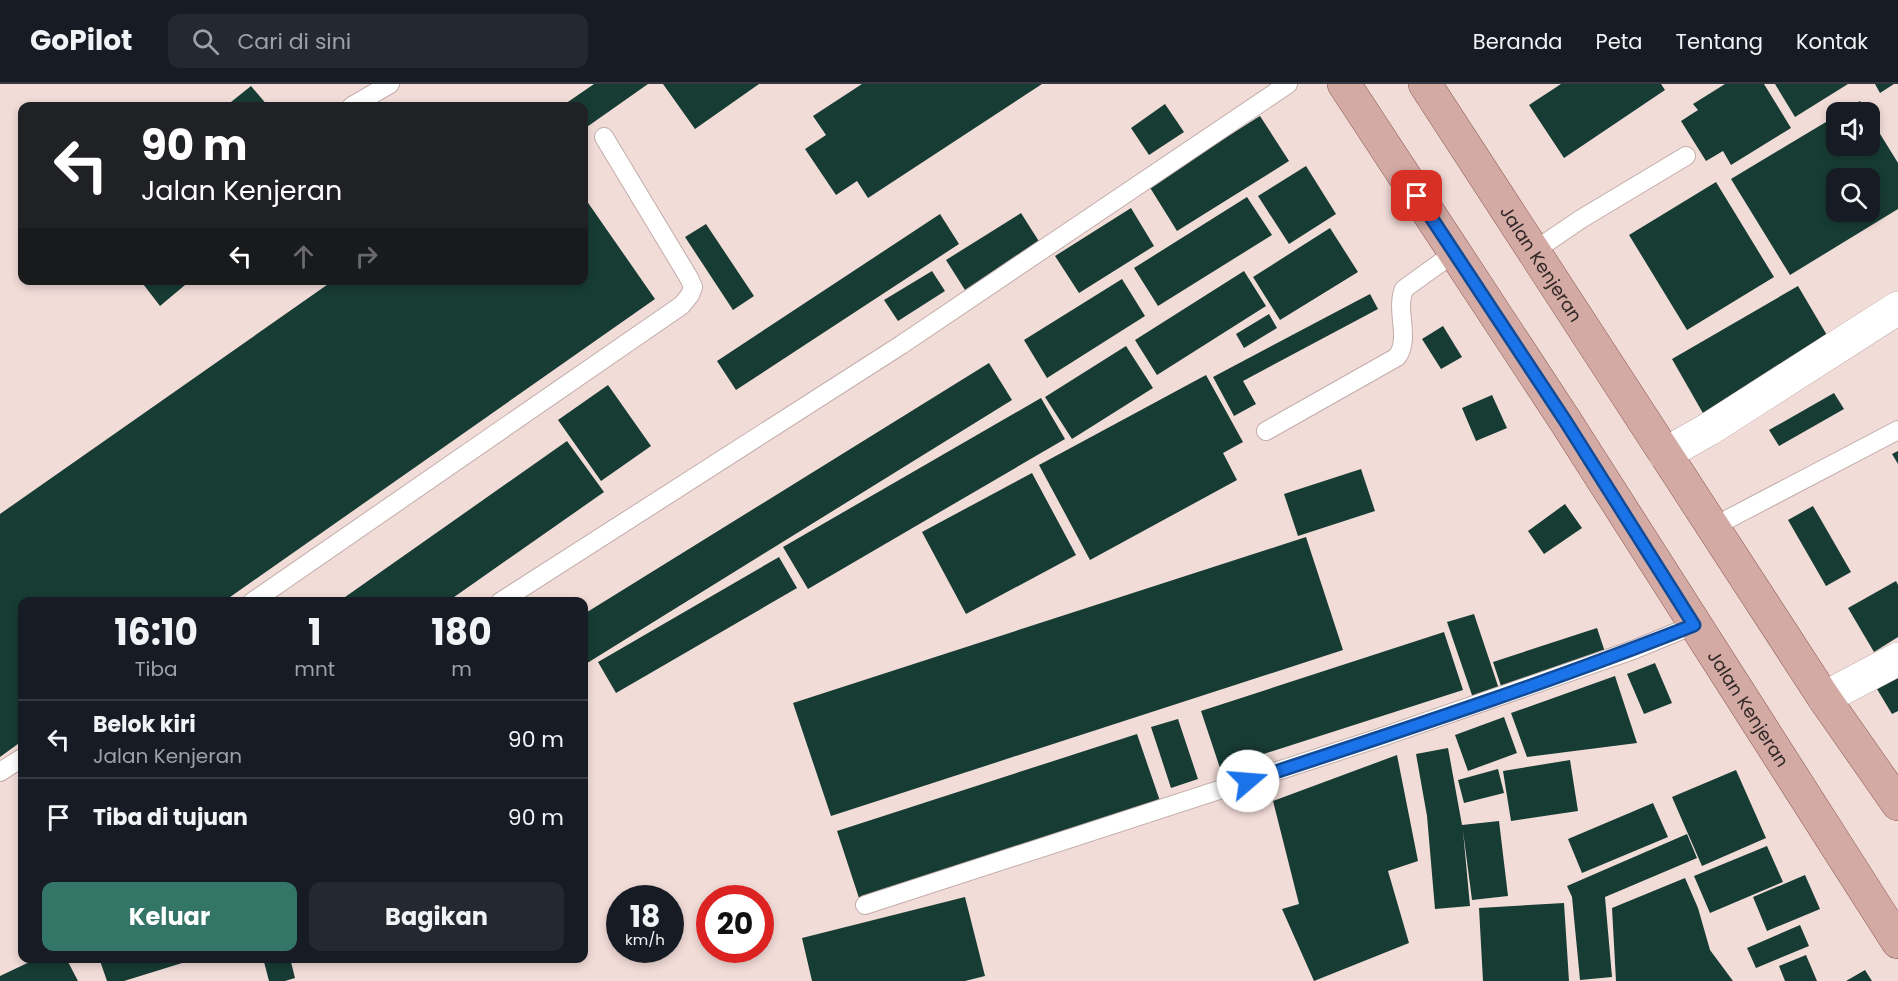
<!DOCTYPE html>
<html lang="id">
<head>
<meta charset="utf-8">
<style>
	:root { --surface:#171b24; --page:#242831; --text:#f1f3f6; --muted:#9ea1a6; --line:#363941; --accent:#337567 }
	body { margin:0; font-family:Poppins,sans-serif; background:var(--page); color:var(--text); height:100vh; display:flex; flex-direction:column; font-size:22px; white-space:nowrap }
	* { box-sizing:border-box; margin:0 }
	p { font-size:20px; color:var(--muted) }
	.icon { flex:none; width:33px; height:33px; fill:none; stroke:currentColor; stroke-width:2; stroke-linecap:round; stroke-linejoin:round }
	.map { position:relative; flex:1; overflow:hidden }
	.drawer { position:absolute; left:18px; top:513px; width:570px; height:366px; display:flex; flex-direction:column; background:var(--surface); border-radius:12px; box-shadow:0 3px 9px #0003 }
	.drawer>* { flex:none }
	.top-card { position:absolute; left:18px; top:18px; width:570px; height:183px; border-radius:12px; box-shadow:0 3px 9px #0003; background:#202124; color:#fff; overflow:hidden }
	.controls { position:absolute; left:1826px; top:18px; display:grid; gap:12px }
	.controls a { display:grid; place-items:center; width:54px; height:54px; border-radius:12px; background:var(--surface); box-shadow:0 3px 9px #0003; font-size:30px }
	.speed { position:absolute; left:606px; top:801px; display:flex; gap:12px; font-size:30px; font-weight:700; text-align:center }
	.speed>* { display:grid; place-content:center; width:78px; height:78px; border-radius:50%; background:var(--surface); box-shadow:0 3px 9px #0003; line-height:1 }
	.speed small { font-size:15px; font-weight:400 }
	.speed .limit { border:9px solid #d22; background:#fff; color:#111 }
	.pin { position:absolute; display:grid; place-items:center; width:51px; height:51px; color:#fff; margin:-26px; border-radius:12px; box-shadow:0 3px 9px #0006 }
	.me { position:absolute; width:66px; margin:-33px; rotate:72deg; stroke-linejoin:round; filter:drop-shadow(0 0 4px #0008) }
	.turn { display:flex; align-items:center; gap:21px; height:126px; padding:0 24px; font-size:27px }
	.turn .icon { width:78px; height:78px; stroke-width:2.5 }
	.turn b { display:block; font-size:42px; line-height:51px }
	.lanes { display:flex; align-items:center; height:57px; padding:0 24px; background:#0003; justify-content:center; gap:30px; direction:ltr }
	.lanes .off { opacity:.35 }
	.eta { display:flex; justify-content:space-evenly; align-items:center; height:102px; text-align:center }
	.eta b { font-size:36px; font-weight:700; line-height:42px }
	.button { display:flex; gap:12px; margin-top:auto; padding:12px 24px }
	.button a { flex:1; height:69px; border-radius:12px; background:var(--accent); color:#fff; font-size:24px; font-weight:700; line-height:69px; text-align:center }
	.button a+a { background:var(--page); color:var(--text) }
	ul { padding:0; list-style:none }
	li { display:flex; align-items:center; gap:18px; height:78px; padding:0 24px; border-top:2px solid var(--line) }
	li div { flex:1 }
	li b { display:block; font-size:22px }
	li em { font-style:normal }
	header { display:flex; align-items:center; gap:36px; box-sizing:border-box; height:84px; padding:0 30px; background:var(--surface); border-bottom:2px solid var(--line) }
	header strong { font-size:28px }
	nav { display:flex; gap:33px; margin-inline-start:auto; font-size:21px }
	.search { width:420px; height:54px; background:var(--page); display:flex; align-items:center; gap:15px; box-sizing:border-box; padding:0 21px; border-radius:12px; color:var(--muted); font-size:22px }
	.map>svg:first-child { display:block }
</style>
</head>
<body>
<header>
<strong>GoPilot</strong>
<div class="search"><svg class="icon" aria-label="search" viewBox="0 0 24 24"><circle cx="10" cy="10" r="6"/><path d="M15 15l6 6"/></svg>Cari di sini</div>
<nav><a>Beranda</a><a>Peta</a><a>Tentang</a><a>Kontak</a></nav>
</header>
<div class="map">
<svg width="1898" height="897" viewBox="0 0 1898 897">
	<rect width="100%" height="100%" fill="#f2dcd8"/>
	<!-- building -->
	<path fill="#173c34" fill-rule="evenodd" d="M 594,0 L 648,0 L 584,45 L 584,22 L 562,22 Z
		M 663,0 L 759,0 L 695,45 Z
		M 862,0 L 1042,0 L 868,114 L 857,97 L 836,111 L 805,65 L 826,51 L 813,32 Z
		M 1561,0 L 1661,0 L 1665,6 L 1564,74 L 1529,21 Z
		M 1725,0 L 1764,0 L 1791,44 L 1731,81 L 1723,67 L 1706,77 L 1681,37 L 1698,26 L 1693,20 Z
		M 1775,0 L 1848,0 L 1795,33 Z
		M 1875,0 L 1894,0 L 1880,9 Z
		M 251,2 L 268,22 L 226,22 Z
		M 1860,17 L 1867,28 L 1841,28 Z
		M 1165,20 L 1184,48 L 1149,71 L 1131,44 Z
		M 1260,32 L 1289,77 L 1177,147 L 1149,102 Z
		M 1836,32 L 1836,62 L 1869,62 L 1869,32 L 1898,79 L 1898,125 L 1790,191 L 1731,95 ZM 1836,94 L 1869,94 L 1869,128 L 1836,128 Z
		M 1306,82 L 1336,130 L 1289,160 L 1258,112 Z
		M 1716,98 L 1774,193 L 1687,246 L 1629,151 Z
		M 584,113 L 655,215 L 223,518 L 22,518 L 22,657 L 0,673 L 0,430 L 334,196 L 584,196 Z
		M 1247,113 L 1272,151 L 1158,222 L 1134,184 Z
		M 1131,124 L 1154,162 L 1079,209 L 1055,172 Z
		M 1021,129 L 1040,159 L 965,206 L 946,176 Z
		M 940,130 L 959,160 L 736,306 L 717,277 Z
		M 706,140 L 754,212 L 733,226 L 685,153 Z
		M 1330,144 L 1358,188 L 1280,236 L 1253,193 Z
		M 932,187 L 945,207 L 898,237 L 884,216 Z
		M 1244,187 L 1266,222 L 1157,291 L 1135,256 Z
		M 1122,195 L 1145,232 L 1047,294 L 1024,256 Z
		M 140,196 L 191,196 L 160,222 Z
		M 1798,202 L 1831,258 L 1704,331 L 1672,275 Z
		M 1370,210 L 1378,225 L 1243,297 L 1256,320 L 1234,332 L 1213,293 Z
		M 1269,230 L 1277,244 L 1244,264 L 1236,250 Z
		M 1443,242 L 1462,273 L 1441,285 L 1422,255 Z
		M 1126,262 L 1153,304 L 1072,355 L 1045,313 Z
		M 989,279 L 1012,316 L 584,581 L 584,530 Z
		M 1206,291 L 1243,358 L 1223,369 L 1237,396 L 1090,476 L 1039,381 Z
		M 608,301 L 651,362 L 601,397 L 558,336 Z
		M 1834,309 L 1844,325 L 1779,362 L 1769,346 Z
		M 1492,311 L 1507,344 L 1476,357 L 1462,324 Z
		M 1041,314 L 1065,355 L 808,505 L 783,463 Z
		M 567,357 L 604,408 L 447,518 L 338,518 Z
		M 1898,367 L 1898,380 L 1892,370 Z
		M 1361,385 L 1375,427 L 1298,452 L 1284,410 Z
		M 1032,389 L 1076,471 L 966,530 L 922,448 Z
		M 1565,420 L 1582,444 L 1544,470 L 1528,447 Z
		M 1813,422 L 1851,488 L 1826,502 L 1788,436 Z
		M 1306,453 L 1343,566 L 831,732 L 793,619 Z
		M 779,473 L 797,504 L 616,609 L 598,578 Z
		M 1896,497 L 1898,501 L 1898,553 L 1874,568 L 1848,524 Z
		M 1474,530 L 1499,605 L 1473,614 L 1447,538 Z
		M 1597,544 L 1606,571 L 1502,605 L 1493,578 Z
		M 1444,548 L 1463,606 L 1220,684 L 1201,627 Z
		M 1655,579 L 1672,619 L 1644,630 L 1627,590 Z
		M 1615,592 L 1637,659 L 1527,673 L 1511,629 Z
		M 1898,593 L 1898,627 L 1892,630 L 1877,605 Z
		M 1504,633 L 1517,669 L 1468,687 L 1455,651 Z
		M 1178,635 L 1198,695 L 1171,704 L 1151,643 Z
		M 1137,650 L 1160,717 L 859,814 L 837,747 Z
		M 1448,664 L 1462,741 L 1499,737 L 1508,812 L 1472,816 L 1463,747 L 1470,822 L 1435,825 L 1427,732 L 1416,670 Z
		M 1397,671 L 1418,777 L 1388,787 L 1409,859 L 1314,897 L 1282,825 L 1299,820 L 1273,717 Z
		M 1570,676 L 1578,727 L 1511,737 L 1503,687 Z
		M 1498,685 L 1504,709 L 1464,719 L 1458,696 Z
		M 1736,686 L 1766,754 L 1702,782 L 1672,713 Z
		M 1653,719 L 1668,753 L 1582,789 L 1568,755 Z
		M 1687,750 L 1697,774 L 1605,813 L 1612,893 L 1580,896 L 1572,813 L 1567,802 Z
		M 1767,762 L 1783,798 L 1710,829 L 1694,792 Z
		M 1805,791 L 1820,825 L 1767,847 L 1753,813 Z
		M 1685,794 L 1698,824 L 1710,866 L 1733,897 L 1616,897 L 1612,824 Z
		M 965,813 L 985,892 L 965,897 L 812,897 L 802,854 Z
		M 1564,819 L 1569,897 L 1483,897 L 1479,824 Z
		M 1800,841 L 1809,862 L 1756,884 L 1747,864 Z
		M 1806,871 L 1817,897 L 1785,897 L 1779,882 Z
		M 38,874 L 66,874 L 78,897 L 0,897 L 0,892 Z
		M 99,874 L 195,874 L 195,875 L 124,897 L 107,897 Z
		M 263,874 L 290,874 L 295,894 L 285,897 L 269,897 Z
		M 1865,886 L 1872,897 L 1846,897 Z"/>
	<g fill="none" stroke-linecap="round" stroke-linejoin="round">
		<defs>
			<path id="service" d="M 352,22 L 390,0
				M 1534,167 L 1581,135 L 1686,72
				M 1266,347 L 1397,273 C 1411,254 1395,227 1404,205 L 1454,169
				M 1713,443 L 1898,346
				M 252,518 L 682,221 L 690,211 L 693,203 L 689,194 L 604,53
				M 500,518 L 901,261 L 1288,0
				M 0,688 L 22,674
				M 865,821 L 1382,653 L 1633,566 L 1694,541"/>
			<path id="minor" d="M 1665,370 L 1709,345 L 1898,224
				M 1824,614 L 1898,575"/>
			<g id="primary">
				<path id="s1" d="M 1344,0 L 1566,338 L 1898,858"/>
				<path id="s2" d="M 1425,0 L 1824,614 L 1898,720"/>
			</g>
		</defs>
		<!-- service casing -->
		<use href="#service" stroke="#c2aca9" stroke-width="20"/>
		<!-- minor casing -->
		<use href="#minor" stroke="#c2aca9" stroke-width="34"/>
		<!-- primary casing -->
		<use href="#primary" stroke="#885751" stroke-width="34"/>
		<!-- service -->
		<use href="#service" stroke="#fff" stroke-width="18"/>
		<!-- minor -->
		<use href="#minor" stroke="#fff" stroke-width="33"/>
		<!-- primary -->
		<use href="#primary" stroke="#d4aaa4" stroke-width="33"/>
	</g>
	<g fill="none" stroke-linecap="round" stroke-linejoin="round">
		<defs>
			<path id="route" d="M 1248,697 C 1397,648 1548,599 1694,541 L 1566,338 L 1417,112"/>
		</defs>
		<!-- route casing -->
		<use href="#route" stroke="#114b97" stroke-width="15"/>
		<!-- route -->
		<use href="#route" stroke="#1a73e8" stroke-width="10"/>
	</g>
	<g text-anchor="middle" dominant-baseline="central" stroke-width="6" stroke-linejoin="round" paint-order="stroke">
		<!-- street labels -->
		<g font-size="18" fill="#312827" stroke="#fff">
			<text stroke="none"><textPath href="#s2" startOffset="214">Jalan Kenjeran</textPath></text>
			<text stroke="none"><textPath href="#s1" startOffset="744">Jalan Kenjeran</textPath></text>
		</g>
	</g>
</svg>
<div class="controls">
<a><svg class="icon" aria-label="sound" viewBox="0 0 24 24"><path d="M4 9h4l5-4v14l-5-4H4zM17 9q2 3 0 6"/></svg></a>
<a><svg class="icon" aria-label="search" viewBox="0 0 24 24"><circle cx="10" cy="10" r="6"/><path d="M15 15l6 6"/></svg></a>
</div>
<div class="speed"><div>18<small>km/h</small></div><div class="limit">20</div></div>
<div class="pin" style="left:1417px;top:112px;background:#d93025"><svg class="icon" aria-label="arrive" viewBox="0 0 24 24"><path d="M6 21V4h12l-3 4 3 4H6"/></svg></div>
<svg class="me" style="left:1248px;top:697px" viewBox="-20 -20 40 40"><circle r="19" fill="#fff"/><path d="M0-13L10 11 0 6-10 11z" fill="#1a73e8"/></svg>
<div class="top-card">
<div class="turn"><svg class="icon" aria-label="left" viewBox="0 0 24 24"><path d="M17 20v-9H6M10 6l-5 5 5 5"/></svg><div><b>90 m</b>Jalan Kenjeran</div></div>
<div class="lanes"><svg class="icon" aria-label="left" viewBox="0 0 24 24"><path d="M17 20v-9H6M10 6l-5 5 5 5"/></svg><svg class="icon off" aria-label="ahead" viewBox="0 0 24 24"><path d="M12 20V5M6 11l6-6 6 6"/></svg><svg class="icon off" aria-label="right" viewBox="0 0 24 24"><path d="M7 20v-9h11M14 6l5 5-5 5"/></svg></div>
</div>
<section class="drawer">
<div class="eta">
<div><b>16:10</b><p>Tiba</p></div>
<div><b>1</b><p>mnt</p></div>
<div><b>180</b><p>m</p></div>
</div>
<ul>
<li><svg class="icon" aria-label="left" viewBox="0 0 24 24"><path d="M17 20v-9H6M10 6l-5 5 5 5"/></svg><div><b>Belok kiri</b><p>Jalan Kenjeran</p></div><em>90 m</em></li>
<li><svg class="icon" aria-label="arrive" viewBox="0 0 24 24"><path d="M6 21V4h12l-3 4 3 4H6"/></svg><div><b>Tiba di tujuan</b></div><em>90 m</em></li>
</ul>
<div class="button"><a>Keluar</a><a>Bagikan</a></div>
</section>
</div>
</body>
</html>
